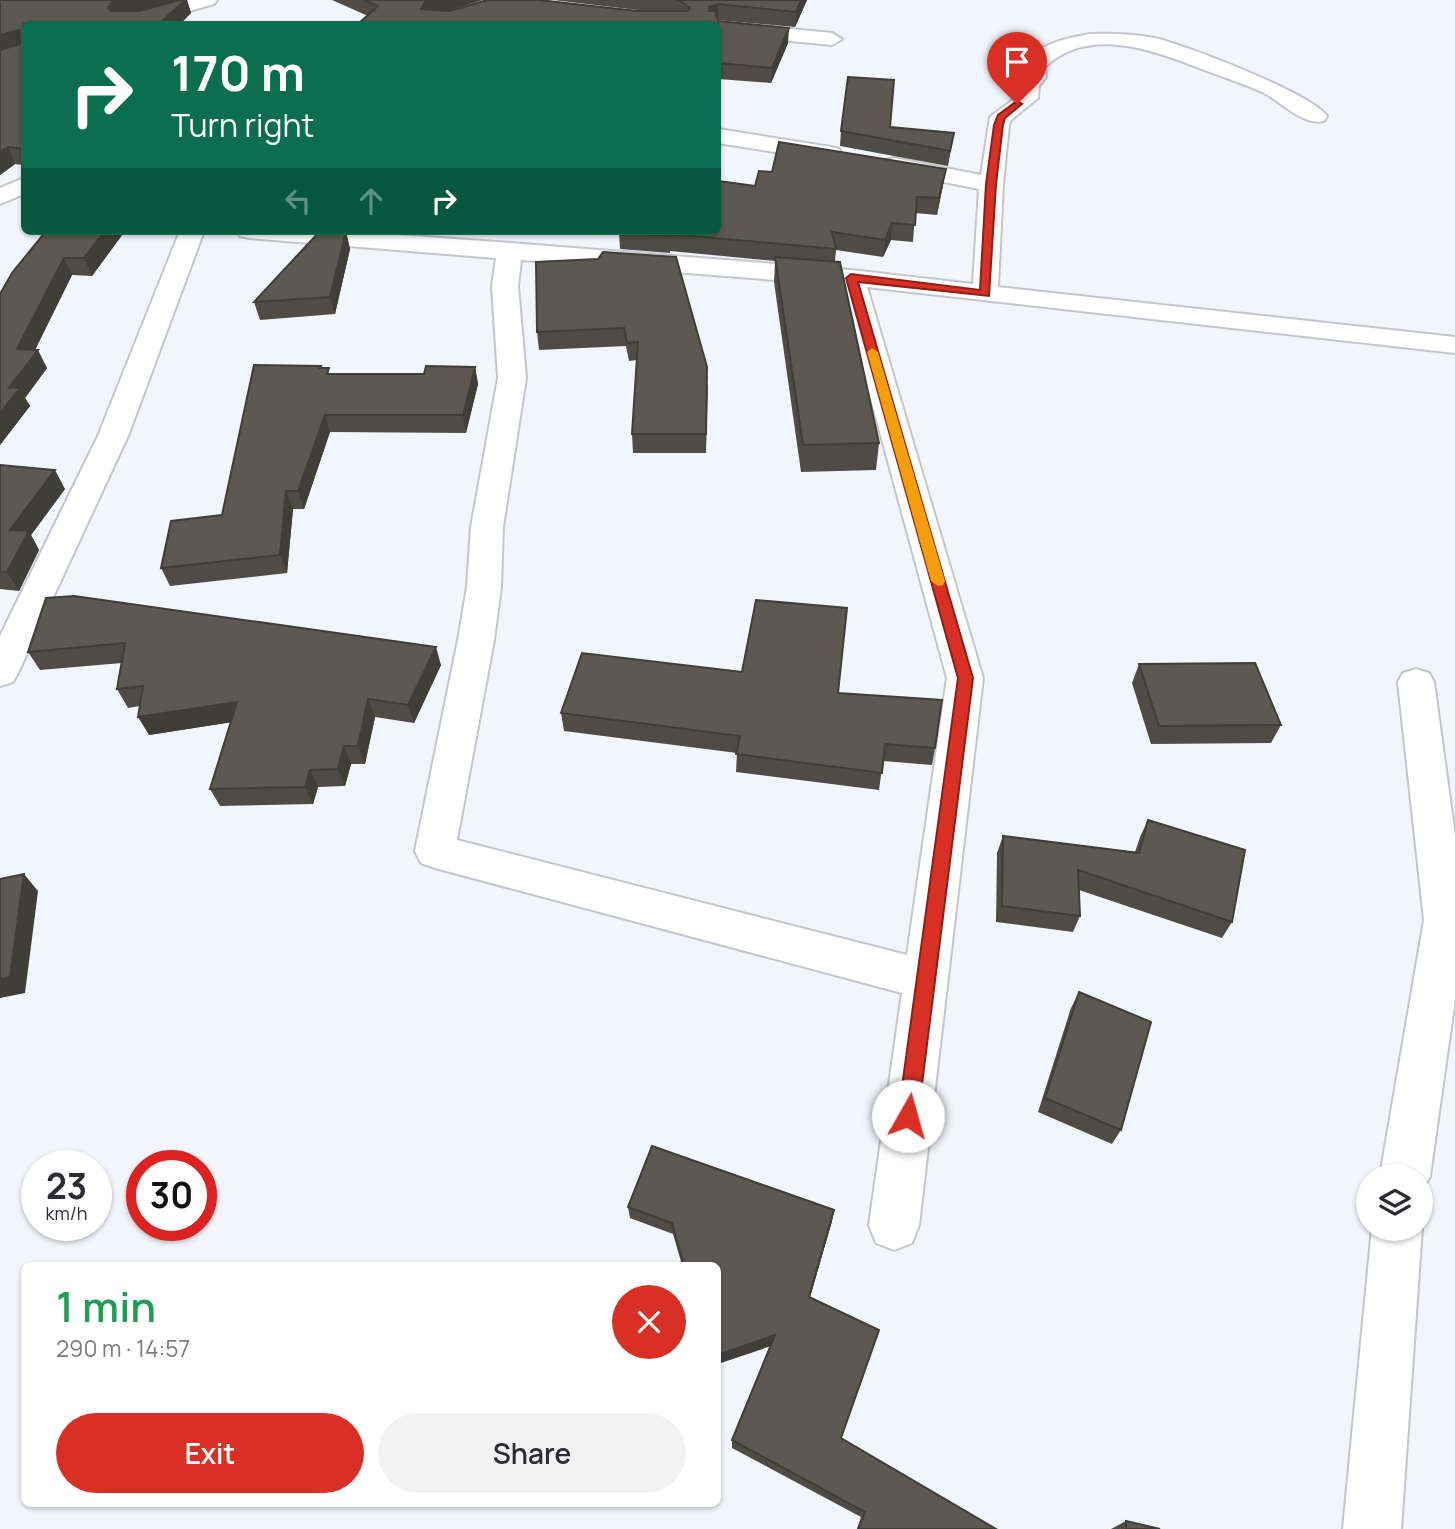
<!DOCTYPE html>
<html lang="en">
<head>
<meta charset="utf-8">
<style>
	:root { --surface:#fff; --page:#f2f2f3; --text:#2b2b33; --muted:#7c7c81; --accent:#d93025 }
	body { margin:0; font-family:Manrope,sans-serif; background:var(--page); color:var(--text); height:100vh; display:flex; flex-direction:column; font-size:26px; white-space:nowrap }
	* { box-sizing:border-box; margin:0 }
	p { font-size:23px; color:var(--muted) }
	.icon { flex:none; width:38px; height:38px; fill:none; stroke:currentColor; stroke-width:2; stroke-linecap:round; stroke-linejoin:round }
	.map { position:relative; flex:1; overflow:hidden }
	.drawer { position:absolute; left:21px; top:1262px; width:700px; height:245px; display:flex; flex-direction:column; background:var(--surface); border-radius:10px; box-shadow:0 2px 5px #0004 }
	.drawer>* { flex:none }
	.hud { position:absolute; left:21px; top:21px; width:700px; height:214px; border-radius:10px; box-shadow:0 2px 5px #0004; background:#0b6e4f; color:#fff; overflow:hidden }
	.controls { position:absolute; left:1356px; top:1164px; display:grid; gap:14px }
	.controls a { display:grid; place-items:center; width:77px; height:77px; border-radius:50%; background:var(--surface); box-shadow:0 2px 5px #0004; font-size:35px }
	.speed { position:absolute; left:21px; top:1150px; display:flex; gap:14px; font-size:35px; font-weight:700; text-align:center }
	.speed>* { display:grid; place-content:center; width:91px; height:91px; border-radius:50%; background:var(--surface); box-shadow:0 2px 5px #0004; line-height:1 }
	.speed small { font-size:18px; font-weight:400 }
	.speed .limit { border:10px solid #d22; background:#fff; color:#111 }
	.pin { position:absolute; display:grid; place-items:center; width:60px; height:60px; color:#fff; margin:-72px -30px; border-radius:50% 50% 50% 0; rotate:-45deg; box-shadow:0 0 7px #0007 }
	.pin .icon { rotate:45deg }
	.me { position:absolute; width:77px; margin:-38px; rotate:7deg; stroke-linejoin:round; filter:drop-shadow(0 0 5px #0008) }
	.turn { display:flex; align-items:center; gap:24px; height:147px; padding:0 35px; font-size:32px }
	.turn .icon { width:91px; height:91px; stroke-width:2.5 }
	.turn b { display:block; font-size:49px; line-height:60px }
	.lanes { display:flex; align-items:center; height:66px; padding:0 35px; background:#0003; justify-content:center; gap:35px; direction:ltr }
	.lanes .off { opacity:.35 }
	.round { display:grid; place-items:center; flex:none; width:74px; height:74px; border-radius:37px; background:var(--page) }
	.summary { display:flex; align-items:center; justify-content:space-between; height:119px; padding:0 35px }
	h1 { font-size:42px; font-weight:600; line-height:52px; color:#1e9e55 }
	.primary-button { display:flex; gap:14px; margin-top:auto; padding:14px 35px }
	.primary-button a { flex:1; height:80px; border-radius:42px; background:var(--accent); color:#fff; font-size:28px; font-weight:600; line-height:80px; text-align:center }
	.primary-button a+a { background:var(--page); color:var(--text) }
	.map>svg:first-child { display:block }
</style>
</head>
<body>
<div class="map">
<svg width="1455" height="1529" viewBox="0 0 1455 1529">
	<rect width="100%" height="100%" fill="#f2f5fc"/>
	<g fill="none" stroke-linecap="round" stroke-linejoin="round">
		<defs>
			<path id="minor" d="M 188,0 L 217,0 L 214,4 L 144,24 L 116,24 L 118,20 Z
				M 718,22 L 832,33 L 842,39 L 832,45 L 718,34 L 718,24 L 711,24 Z
				M 1090,34 C 1112,33 1133,34 1155,38 C 1185,45 1311,93 1327,116 L 1324,121 C 1302,126 1281,101 1262,92 C 1245,84 1225,78 1207,71 C 1157,52 1091,24 1045,67 L 1046,77 L 1039,86 L 1038,98 L 1011,120 L 1009,125 L 1003,184 L 998,287 L 1455,337 L 1455,353 L 867,287 L 983,678 L 919,1225 L 912,1243 L 894,1250 L 876,1243 L 869,1225 L 902,993 L 435,868 L 421,863 L 415,851 L 458,640 L 467,587 L 471,527 L 498,378 L 492,286 L 496,258 L 249,238 L 240,236 L 237,231 L 344,231 L 510,243 L 851,270 L 973,284 L 979,189 L 894,172 L 886,170 L 883,165 L 886,160 L 894,158 L 981,175 L 990,117 L 1018,96 L 1019,85 L 1026,76 C 1023,46 1067,38 1090,34 ZM 521,260 L 840,285 L 947,678 L 907,955 L 457,840 L 494,640 L 501,587 L 503,527 L 526,378 L 518,286 Z
				M 718,129 L 831,147 L 839,149 L 842,154 L 839,159 L 831,161 L 718,143 Z
				M 24,178 L 24,194 L 0,204 L 0,188 Z
				M 180,231 L 204,231 L 128,436 L 18,673 L 13,682 L 0,686 L 0,636 L 98,436 Z
				M 1416,669 L 1429,673 L 1434,682 L 1455,836 L 1455,999 L 1430,1176 L 1421,1194 L 1421,1176 L 1380,1176 L 1424,920 L 1398,682 L 1403,673 Z
				M 1421,1225 L 1422,1228 L 1401,1529 L 1343,1529 L 1372,1228 L 1421,1228 Z"/>
		</defs>
		<!-- minor casing -->
		<use href="#minor" stroke="#c4c6cd" stroke-width="4"/>
		<!-- minor -->
		<use href="#minor" fill="#fff" fill-rule="evenodd"/>
	</g>
	<!-- wall -->
	<path fill="#4f4c47" d="M 0,0 L 187,0 L 191,13 L 180,24 L 24,24 L 24,165 L 15,164 L 0,175 Z
		M 332,0 L 482,0 L 447,11 L 646,11 L 553,0 L 807,0 L 795,27 L 717,20 L 718,21 L 788,43 L 771,83 L 718,79 L 718,24 L 368,16 Z
		M 890,127 L 954,133 L 948,166 L 840,146 L 841,131 Z
		M 946,169 L 937,215 L 915,213 L 913,242 L 891,240 L 883,257 L 836,250 L 835,261 L 879,443 L 876,470 L 801,472 L 774,282 L 775,261 L 670,251 L 670,253 L 620,249 L 619,232 L 755,186 Z
		M 46,231 L 125,231 L 92,276 L 72,275 L 35,350 L 47,368 L 25,398 L 30,406 L 0,445 L 0,294 Z
		M 346,232 L 350,249 L 335,314 L 260,320 L 254,302 Z
		M 536,262 L 708,385 L 706,453 L 633,453 L 632,434 L 637,360 L 629,361 L 626,346 L 539,350 L 537,332 Z
		M 475,367 L 478,384 L 466,433 L 330,432 L 304,509 L 293,509 L 287,573 L 170,586 L 161,568 L 222,515 L 321,368 L 331,374 L 424,374 Z
		M 0,465 L 65,489 L 31,535 L 39,550 L 19,591 L 0,589 Z
		M 46,598 L 441,665 L 414,723 L 375,717 L 365,764 L 351,764 L 345,786 L 318,787 L 313,804 L 220,806 L 210,789 L 231,722 L 149,735 L 140,706 L 128,708 L 117,689 L 122,663 L 40,670 L 28,652 Z
		M 1139,664 L 1281,725 L 1271,743 L 1151,744 L 1132,683 Z
		M 838,693 L 935,748 L 932,765 L 883,761 L 879,790 L 736,772 L 737,753 L 564,731 L 561,713 Z
		M 1148,820 L 1232,922 L 1222,938 L 1079,890 L 1080,916 L 1073,932 L 996,922 L 997,853 L 1003,836 L 1135,852 L 1140,837 Z
		M 1079,992 L 1121,1130 L 1112,1144 L 1038,1112 L 1071,1008 Z
		M 628,1207 L 832,1221 L 810,1297 L 841,1438 L 996,1529 L 857,1529 L 861,1517 L 732,1448 L 732,1440 L 770,1346 L 718,1265 L 682,1265 L 673,1234 L 630,1218 Z
		M 1126,1521 L 1160,1529 L 1111,1529 Z"/>
	<!-- shaded-wall -->
	<path fill="#403e39" d="M 120,0 L 178,0 L 114,23 L 108,8 L 112,2 Z
		M 185,0 L 187,0 L 191,13 L 180,24 L 159,24 Z
		M 432,0 L 482,0 L 427,18 L 421,9 L 425,2 Z
		M 801,0 L 807,0 L 795,27 L 796,12 Z
		M 718,4 L 718,19 L 709,23 L 709,7 Z
		M 789,28 L 788,43 L 771,83 L 772,68 Z
		M 19,30 L 24,43 L 0,52 L 0,35 Z
		M 8,147 L 15,164 L 0,175 L 0,152 Z
		M 946,169 L 943,185 L 937,215 L 939,198 Z
		M 892,223 L 891,240 L 883,257 L 885,240 Z
		M 105,231 L 125,231 L 92,276 L 84,258 Z
		M 346,232 L 350,249 L 335,314 L 330,297 Z
		M 64,258 L 72,275 L 29,362 L 38,350 L 47,368 L 25,398 L 30,406 L 0,445 L 0,413 L 9,388 L 17,349 Z
		M 475,367 L 478,384 L 466,433 L 463,415 Z
		M 325,415 L 330,432 L 304,509 L 298,491 Z
		M 55,470 L 65,489 L 31,535 L 39,550 L 19,591 L 7,572 L 10,530 Z
		M 286,491 L 293,509 L 287,573 L 280,555 Z
		M 436,647 L 441,665 L 414,723 L 408,705 Z
		M 368,699 L 375,717 L 365,764 L 358,746 Z
		M 237,702 L 246,720 L 149,735 L 138,717 Z
		M 344,746 L 351,764 L 345,786 L 338,769 Z
		M 310,770 L 318,787 L 313,804 L 305,787 Z
		M 24,874 L 38,891 L 25,993 L 0,998 L 0,979 Z
		M 834,1210 L 832,1221 L 807,1307 L 809,1297 Z
		M 775,1335 L 774,1345 L 718,1364 L 718,1355 Z"/>
	<!-- building -->
	<path fill="#5c5852" stroke="#403e39" stroke-width="2" d="M 0,0 L 120,0 L 112,2 L 108,8 L 111,11 L 139,11 L 180,0 L 185,0 L 159,24 L 24,24 L 24,149 L 8,147 L 0,152 L 0,50 L 20,44 L 19,30 L 0,35 Z
		M 363,0 L 432,0 L 425,2 L 421,9 L 450,11 L 487,0 L 539,0 L 637,11 L 688,11 L 690,8 L 679,0 L 676,0 L 801,0 L 796,12 L 718,4 L 709,7 L 709,11 L 715,11 L 718,21 L 789,28 L 772,68 L 718,63 L 718,24 L 358,24 L 378,6 Z
		M 848,77 L 894,80 L 890,127 L 954,133 L 950,151 L 841,131 Z
		M 779,142 L 946,169 L 939,198 L 917,197 L 915,225 L 892,223 L 885,240 L 832,232 L 836,249 L 669,234 L 670,236 L 619,232 L 620,231 L 718,231 L 718,181 L 755,186 L 759,171 L 772,172 Z
		M 46,231 L 105,231 L 84,258 L 64,258 L 17,349 L 38,350 L 9,388 L 20,388 L 0,413 L 0,294 L 12,273 Z
		M 320,231 L 346,232 L 330,297 L 254,302 Z
		M 603,252 L 676,257 L 707,367 L 706,434 L 632,434 L 638,342 L 627,343 L 624,328 L 537,332 L 536,262 L 598,259 Z
		M 775,257 L 840,262 L 879,443 L 803,445 Z
		M 254,365 L 321,366 L 320,368 L 329,368 L 327,374 L 424,374 L 426,366 L 475,367 L 463,415 L 325,415 L 298,491 L 286,491 L 280,555 L 161,568 L 171,521 L 222,515 Z
		M 0,465 L 55,470 L 10,530 L 29,531 L 7,572 L 0,572 Z
		M 74,596 L 436,647 L 408,705 L 368,699 L 358,746 L 344,746 L 338,769 L 310,770 L 305,787 L 210,789 L 237,702 L 138,717 L 143,686 L 117,689 L 125,643 L 28,652 L 46,598 Z
		M 756,600 L 847,608 L 838,693 L 942,700 L 935,748 L 885,744 L 882,773 L 736,754 L 740,736 L 561,713 L 582,653 L 742,672 Z
		M 1255,663 L 1281,725 L 1159,726 L 1139,664 Z
		M 1148,820 L 1245,850 L 1232,922 L 1078,870 L 1080,916 L 1002,906 L 1003,836 L 1139,853 Z
		M 24,874 L 10,977 L 0,979 L 0,879 Z
		M 1079,992 L 1151,1022 L 1121,1130 L 1045,1098 Z
		M 652,1146 L 834,1210 L 809,1297 L 879,1330 L 841,1438 L 996,1529 L 858,1529 L 865,1512 L 732,1440 L 775,1335 L 718,1355 L 718,1265 L 684,1265 L 672,1223 L 628,1207 Z
		M 1126,1521 L 1160,1529 L 1126,1529 Z"/>
	<!-- route -->
	<path fill="#d93025" stroke="#8d1f18" stroke-width="2" d="M 1017,101 L 1022,104 L 1005,118 L 1003,125 L 996,184 L 989,296 L 858,282 L 973,678 L 918,1116 L 915,1123 L 908,1126 L 901,1123 L 898,1116 L 958,678 L 846,278 L 851,274 L 980,290 L 986,184 L 994,125 L 998,115 Z"/>
	<!-- slow -->
	<path fill="#f59e0b" d="M 872,348 L 878,352 L 945,581 L 943,585 L 938,586 L 931,581 L 867,352 Z"/>
</svg>
<div class="controls">
<a><svg class="icon" aria-label="layers" viewBox="0 0 24 24"><path d="M12 4l9 5-9 5-9-5zM3 14l9 5 9-5"/></svg></a>
</div>
<div class="speed"><div>23<small>km/h</small></div><div class="limit">30</div></div>
<div class="pin" style="left:1017px;top:104px;background:#d93025"><svg class="icon" aria-label="arrive" viewBox="0 0 24 24"><path d="M6 21V4h12l-3 4 3 4H6"/></svg></div>
<svg class="me" style="left:908px;top:1116px" viewBox="-20 -20 40 40"><circle r="19" fill="#fff"/><path d="M0-13L10 11 0 6-10 11z" fill="#d93025"/></svg>
<div class="hud">
<div class="turn"><svg class="icon" aria-label="right" viewBox="0 0 24 24"><path d="M7 20v-9h11M14 6l5 5-5 5"/></svg><div><b>170 m</b>Turn right</div></div>
<div class="lanes"><svg class="icon off" aria-label="left" viewBox="0 0 24 24"><path d="M17 20v-9H6M10 6l-5 5 5 5"/></svg><svg class="icon off" aria-label="ahead" viewBox="0 0 24 24"><path d="M12 20V5M6 11l6-6 6 6"/></svg><svg class="icon" aria-label="right" viewBox="0 0 24 24"><path d="M7 20v-9h11M14 6l5 5-5 5"/></svg></div>
</div>
<section class="drawer">
<div class="summary"><div><h1>1 min</h1><p>290 m · 14:57</p></div><a class="round" style="background:#d93025;color:#fff"><svg class="icon" aria-label="close" viewBox="0 0 24 24"><path d="M6 6l12 12M18 6L6 18"/></svg></a></div>
<div class="primary-button"><a>Exit</a><a>Share</a></div>
</section>
</div>
</body>
</html>
